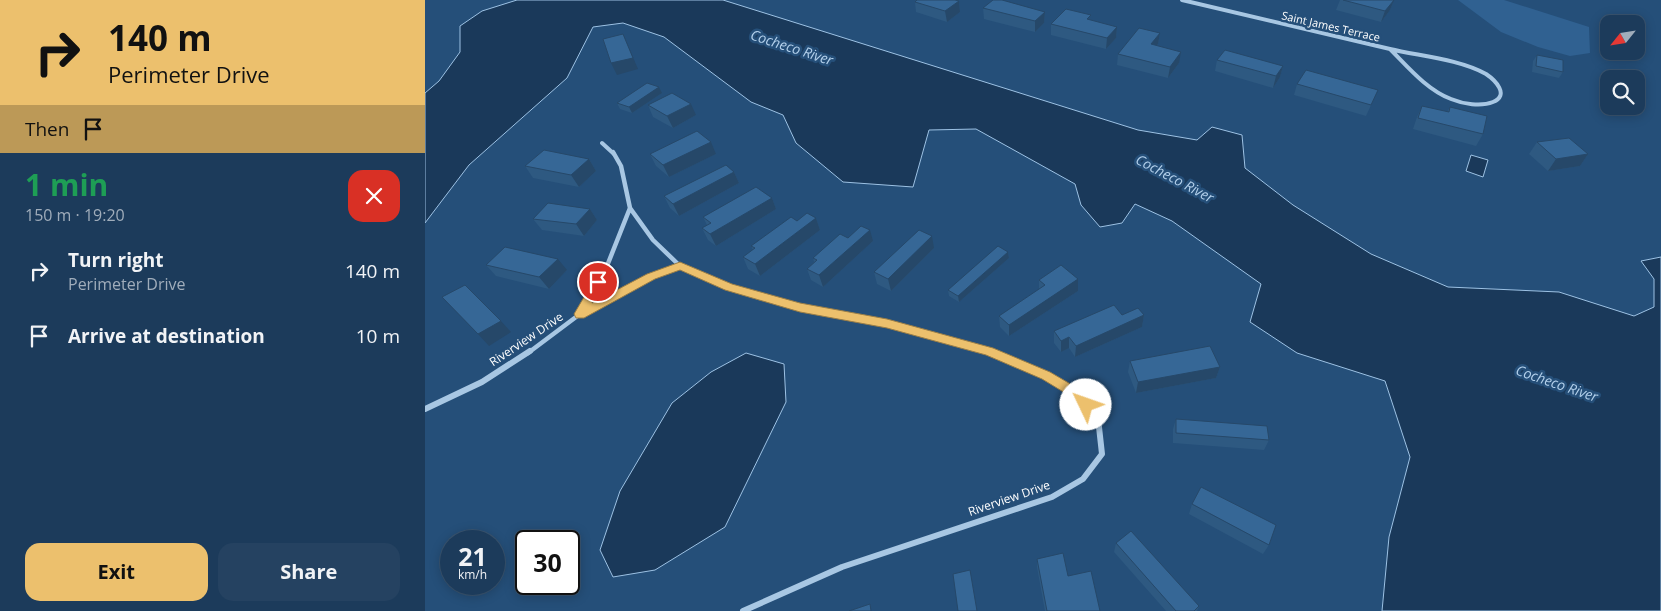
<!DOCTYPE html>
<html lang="en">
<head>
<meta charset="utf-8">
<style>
	:root { --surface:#1c3b5b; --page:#254261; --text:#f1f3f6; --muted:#a0adbb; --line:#3a5571; --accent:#ecc06d }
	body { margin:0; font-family:"Open Sans",sans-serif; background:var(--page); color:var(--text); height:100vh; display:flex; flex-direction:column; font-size:19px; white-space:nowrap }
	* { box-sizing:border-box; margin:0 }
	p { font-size:16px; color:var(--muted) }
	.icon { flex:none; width:28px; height:28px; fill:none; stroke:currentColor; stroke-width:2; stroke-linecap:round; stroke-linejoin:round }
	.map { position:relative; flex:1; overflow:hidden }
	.details { display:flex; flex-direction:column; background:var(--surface); width:425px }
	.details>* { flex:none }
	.hud { background:#ecc06d; color:#111; overflow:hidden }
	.needle { width:32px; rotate:240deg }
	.fabs { position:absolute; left:1175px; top:15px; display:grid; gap:10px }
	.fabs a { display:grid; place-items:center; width:45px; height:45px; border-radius:10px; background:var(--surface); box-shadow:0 2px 12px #0003,0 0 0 1px var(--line); font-size:25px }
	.speed { position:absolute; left:15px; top:530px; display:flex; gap:10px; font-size:25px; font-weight:700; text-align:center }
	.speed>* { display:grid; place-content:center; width:65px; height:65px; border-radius:50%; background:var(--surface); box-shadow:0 2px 12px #0003,0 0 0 1px var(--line); line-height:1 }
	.speed small { font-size:12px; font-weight:400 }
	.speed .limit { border:2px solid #111; border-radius:8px; background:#fff; color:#111 }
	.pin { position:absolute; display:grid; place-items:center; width:42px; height:42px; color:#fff; margin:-21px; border:2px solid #fff; border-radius:50%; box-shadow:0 1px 5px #0007 }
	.me { position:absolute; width:55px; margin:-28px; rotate:312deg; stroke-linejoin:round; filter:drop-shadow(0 0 4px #0008) }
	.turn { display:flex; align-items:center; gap:18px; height:105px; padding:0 25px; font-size:22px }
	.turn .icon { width:65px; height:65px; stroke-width:2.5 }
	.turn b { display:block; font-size:35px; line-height:42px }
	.then { display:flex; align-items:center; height:48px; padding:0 25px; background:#0003; gap:10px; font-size:19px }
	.round { display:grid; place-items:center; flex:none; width:52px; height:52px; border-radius:15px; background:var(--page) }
	.headline { display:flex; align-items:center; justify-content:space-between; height:85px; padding:0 25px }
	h1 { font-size:30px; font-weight:700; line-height:38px; color:#1e9e55 }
	.action { display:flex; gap:10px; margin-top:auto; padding:10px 25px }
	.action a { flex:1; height:58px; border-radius:15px; background:var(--accent); color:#111; font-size:20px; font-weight:700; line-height:58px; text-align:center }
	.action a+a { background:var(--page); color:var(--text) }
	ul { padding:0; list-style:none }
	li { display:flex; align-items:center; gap:15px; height:65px; padding:0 25px }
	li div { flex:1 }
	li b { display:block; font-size:19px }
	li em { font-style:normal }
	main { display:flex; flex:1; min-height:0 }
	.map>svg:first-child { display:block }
</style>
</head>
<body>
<main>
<section class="details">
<div class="hud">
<div class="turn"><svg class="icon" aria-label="right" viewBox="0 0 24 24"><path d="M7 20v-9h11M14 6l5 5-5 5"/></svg><div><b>140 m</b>Perimeter Drive</div></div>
<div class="then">Then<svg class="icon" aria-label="arrive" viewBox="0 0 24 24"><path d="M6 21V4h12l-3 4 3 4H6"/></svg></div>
</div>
<div class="headline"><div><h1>1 min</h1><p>150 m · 19:20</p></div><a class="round" style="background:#d93025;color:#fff"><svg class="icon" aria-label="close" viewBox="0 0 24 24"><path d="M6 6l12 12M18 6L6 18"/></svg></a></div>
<ul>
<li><svg class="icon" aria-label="right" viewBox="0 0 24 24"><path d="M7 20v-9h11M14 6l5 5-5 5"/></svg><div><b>Turn right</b><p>Perimeter Drive</p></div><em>140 m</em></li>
<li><svg class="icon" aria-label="arrive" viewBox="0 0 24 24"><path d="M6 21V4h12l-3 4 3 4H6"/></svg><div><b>Arrive at destination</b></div><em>10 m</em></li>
</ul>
<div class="action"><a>Exit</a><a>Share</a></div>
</section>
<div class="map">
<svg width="1236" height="611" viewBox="0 0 1236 611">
	<rect width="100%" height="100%" fill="#254f79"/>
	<!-- green -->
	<path fill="#306191" d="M 1033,0 L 1079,0 L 1164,27 L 1165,53 L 1145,56 L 1113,47 L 1076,32 Z"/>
	<!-- water -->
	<path fill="#1a395a" stroke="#9dc2e4" d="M 92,0 L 298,0 L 713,130 L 772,140 L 787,127 L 817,135 L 820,168 L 868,205 L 946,254 L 1023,287 L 1134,292 L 1209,316 L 1229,307 L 1229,279 L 1216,261 L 1236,257 L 1236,611 L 957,611 L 964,537 L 985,457 L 960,381 L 872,353 L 825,322 L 836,284 L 747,221 L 710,204 L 697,223 L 675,227 L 656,205 L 650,184 L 551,129 L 504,130 L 488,187 L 418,182 L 371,143 L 358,115 L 326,102 L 239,37 L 198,23 L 168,27 L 142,78 L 44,165 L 0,223 L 0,93 L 14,81 L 35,52 L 35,26 L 57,11 Z
		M 1046,155 L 1063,160 L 1058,177 L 1041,171 Z
		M 321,353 L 359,364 L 361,402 L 300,527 L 230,570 L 188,577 L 175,550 L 195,491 L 247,403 L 286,372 Z"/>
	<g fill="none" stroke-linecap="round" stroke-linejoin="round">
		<!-- minor-far2 -->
		<path stroke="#a8c7e3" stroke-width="4" d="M 757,0 L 965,49
			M 965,49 C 994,56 1034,59 1061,74 C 1070,80 1085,95 1068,102 C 1056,107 1038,104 1026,99 C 1002,90 983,67 965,49 Z
			M 177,143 L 189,154"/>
		<!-- minor-far1 -->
		<path stroke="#a8c7e3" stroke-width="4.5" d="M 188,152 L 196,166 L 205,208 L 228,240 L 255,266 L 304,287 L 375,308 L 463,323 L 568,353
			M 155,314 L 182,266 L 205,208
			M 103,353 L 155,314 L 226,276 L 255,266"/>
		<!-- minor -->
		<path stroke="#a8c7e3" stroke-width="6" d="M 0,409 L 57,382 L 105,351
			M 318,611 L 417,567 L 627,497 L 658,479 L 677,454 L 673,418 L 650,392 L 621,375 L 565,351"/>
	</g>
	<!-- wall -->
	<path fill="#2e5981" d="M 915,0 L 969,0 L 965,10 L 956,22 L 911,10 Z
		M 534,1 L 535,12 L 522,22 L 491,12 L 490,2 Z
		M 558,8 L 620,12 L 619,23 L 610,32 L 559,19 Z
		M 626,24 L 692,27 L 691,38 L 681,49 L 626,35 Z
		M 735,33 L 733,44 L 732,46 L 754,63 L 743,78 L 692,65 L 693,54 Z
		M 1112,55 L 1138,72 L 1134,78 L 1107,72 L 1108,61 Z
		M 792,60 L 858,66 L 855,77 L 848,88 L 790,71 Z
		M 872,84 L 953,90 L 941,116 L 869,95 Z
		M 237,93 L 207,113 L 195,109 L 192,103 Z
		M 223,105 L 271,115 L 248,128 L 228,117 Z
		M 997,106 L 1022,112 L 1025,107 L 1058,134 L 1051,146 L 988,129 L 992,117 Z
		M 1112,142 L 1163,154 L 1155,166 L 1123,171 L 1104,154 Z
		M 225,154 L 291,154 L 244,177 L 231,166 Z
		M 164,159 L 171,171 L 154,187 L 108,178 L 100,166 Z
		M 309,172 L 314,183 L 254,216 L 245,208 L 239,196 Z
		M 347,198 L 351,209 L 291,246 L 283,240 L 277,228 L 282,225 L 278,217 Z
		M 165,209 L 172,220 L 159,236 L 117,230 L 108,219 Z
		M 391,218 L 395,230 L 335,276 L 323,269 L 318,257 L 328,250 L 326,246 L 372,221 Z
		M 423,238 L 448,241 L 398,287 L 386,280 L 382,269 L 389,262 L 388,258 Z
		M 509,248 L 466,291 L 452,284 L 449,272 Z
		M 583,252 L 584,258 L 534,302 L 524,296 L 523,290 Z
		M 61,265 L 142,270 L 124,289 L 71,276 Z
		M 614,280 L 653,291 L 584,336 L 575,327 L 574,316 L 614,290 Z
		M 697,315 L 719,315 L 717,327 L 650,357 L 644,348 L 636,352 L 629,343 L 629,331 Z
		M 705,361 L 795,367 L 791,378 L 711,393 L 703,372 Z
		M 751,419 L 844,440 L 839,450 L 748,443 L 748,429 Z
		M 767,504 L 844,545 L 838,554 L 764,514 Z
		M 691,543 L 774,606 L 772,611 L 741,611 L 689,552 Z
		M 612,559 L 643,576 L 675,611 L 620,611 L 612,567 Z"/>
	<!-- shaded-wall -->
	<path fill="#264869" d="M 969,0 L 965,10 L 956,22 L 960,11 Z
		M 534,1 L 535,12 L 522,22 L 520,11 Z
		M 620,12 L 619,23 L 610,32 L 610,21 Z
		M 692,27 L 691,38 L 681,49 L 682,38 Z
		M 735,33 L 733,44 L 724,56 L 726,44 Z
		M 198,34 L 213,69 L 192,75 L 186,63 Z
		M 756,52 L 754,63 L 743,78 L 745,67 Z
		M 858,66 L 855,77 L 848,88 L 851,76 Z
		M 234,87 L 237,93 L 207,113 L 204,107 Z
		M 266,104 L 271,115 L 248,128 L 242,116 Z
		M 286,142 L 291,154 L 244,177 L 238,165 Z
		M 1163,154 L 1155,166 L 1123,171 L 1131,159 Z
		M 164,159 L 171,171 L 154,187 L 146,175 Z
		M 309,172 L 314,183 L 254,216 L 248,204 Z
		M 347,198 L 351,209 L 291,246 L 285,234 Z
		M 165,209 L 172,220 L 159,236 L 151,224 Z
		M 391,218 L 395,230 L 335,276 L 330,264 Z
		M 445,230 L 448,241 L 398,287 L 394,275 Z
		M 507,236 L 509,248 L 466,291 L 463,279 Z
		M 583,252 L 584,258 L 534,302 L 533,296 Z
		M 133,259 L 142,270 L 124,289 L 114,277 Z
		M 653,279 L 653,291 L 584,336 L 584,325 Z
		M 719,315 L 717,327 L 650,357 L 651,346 Z
		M 76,321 L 86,332 L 64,346 L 53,334 Z
		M 644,337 L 644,348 L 636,352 L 636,341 Z
		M 795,367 L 791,378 L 711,393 L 713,382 Z"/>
	<!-- building -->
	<path fill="#366796" stroke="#264869" d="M 492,0 L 530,0 L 534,1 L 520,11 L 490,2 Z
		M 568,0 L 577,0 L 620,12 L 610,21 L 558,8 Z
		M 918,0 L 969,0 L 960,11 Z
		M 641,9 L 666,15 L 662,19 L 692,27 L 682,38 L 626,24 Z
		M 714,28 L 735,33 L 726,44 L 756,52 L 745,67 L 693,54 Z
		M 198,34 L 208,58 L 186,63 L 178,39 Z
		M 800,50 L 858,66 L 851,76 L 792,60 Z
		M 1112,55 L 1138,60 L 1138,72 L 1111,66 Z
		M 881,70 L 953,90 L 946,105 L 872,84 Z
		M 222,83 L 234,87 L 204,107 L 192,103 Z
		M 247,93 L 266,104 L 242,116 L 223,105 Z
		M 997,106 L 1024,112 L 1025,107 L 1062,116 L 1058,134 L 993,118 Z
		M 272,131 L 286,142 L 238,165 L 225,154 Z
		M 1144,138 L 1163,154 L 1131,159 L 1112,142 Z
		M 119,150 L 164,159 L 146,175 L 100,166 Z
		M 301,165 L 309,172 L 248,204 L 239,196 Z
		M 331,187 L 347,198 L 285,234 L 277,228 L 286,223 L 278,217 Z
		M 123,203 L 165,209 L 151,224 L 108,219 Z
		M 382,213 L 391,218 L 330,264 L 318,257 L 330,248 L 326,246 L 366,217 L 372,221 Z
		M 436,226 L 445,230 L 394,275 L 382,269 L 392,260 L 388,258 L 415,234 L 423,238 Z
		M 494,230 L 507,236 L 463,279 L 449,272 Z
		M 573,246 L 583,252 L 533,296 L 523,290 Z
		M 80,247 L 133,259 L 114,277 L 61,265 Z
		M 636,265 L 653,279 L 584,325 L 574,316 L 620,285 L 614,280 Z
		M 40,285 L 76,321 L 53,334 L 17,297 Z
		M 689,305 L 697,315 L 713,308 L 719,315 L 651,346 L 644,337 L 636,341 L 629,331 Z
		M 785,346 L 795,367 L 713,382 L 705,361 Z
		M 751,419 L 842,426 L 844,440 L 751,433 Z
		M 776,487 L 851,525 L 844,545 L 767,504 Z
		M 706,531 L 774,606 L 769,611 L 751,611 L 691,543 Z
		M 638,553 L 643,576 L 666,571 L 675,611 L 622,611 L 612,559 Z
		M 545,570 L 552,611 L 533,611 L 528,574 Z
		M 445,604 L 446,611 L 424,611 Z"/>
	<!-- route -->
	<path fill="#ecc06d" stroke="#997d47" d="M 255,262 L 307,284 L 375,303 L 462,319 L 568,348 L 625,372 L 654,389 L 668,405 L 666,409 L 661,411 L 657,409 L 645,396 L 617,379 L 561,355 L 462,328 L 375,312 L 300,290 L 255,270 L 230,279 L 159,318 L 151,318 L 149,314 L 169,280 L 177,280 L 178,282 L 167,303 L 222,274 Z"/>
	<g text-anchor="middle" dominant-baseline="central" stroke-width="5" stroke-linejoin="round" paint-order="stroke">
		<!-- far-street labels -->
		<g font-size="11" fill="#fff" stroke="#254f79">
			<text transform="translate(906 26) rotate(13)">Saint James Terrace</text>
		</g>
		<!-- street labels -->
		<g font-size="12" fill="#fff" stroke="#254f79">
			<text transform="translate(101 339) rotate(-34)">Riverview Drive</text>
			<text transform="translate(584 498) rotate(-19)">Riverview Drive</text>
		</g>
		<!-- water labels -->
		<g font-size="14" font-style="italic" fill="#b3d0eb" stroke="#254f79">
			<text transform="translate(367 47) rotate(18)">Cocheco River</text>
			<text transform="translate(750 178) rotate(28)">Cocheco River</text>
			<text transform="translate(1132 383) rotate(19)">Cocheco River</text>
		</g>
	</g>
</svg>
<div class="fabs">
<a><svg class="needle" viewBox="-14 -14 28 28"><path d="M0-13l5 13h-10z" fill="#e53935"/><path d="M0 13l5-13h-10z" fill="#a0adbb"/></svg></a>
<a><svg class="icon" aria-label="search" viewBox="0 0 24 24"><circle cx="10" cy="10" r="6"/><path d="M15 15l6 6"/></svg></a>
</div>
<div class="speed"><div>21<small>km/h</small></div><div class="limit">30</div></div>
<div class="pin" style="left:173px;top:282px;background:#d93025"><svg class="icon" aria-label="arrive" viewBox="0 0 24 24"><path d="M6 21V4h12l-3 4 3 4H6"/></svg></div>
<svg class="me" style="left:661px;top:405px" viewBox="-20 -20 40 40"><circle r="19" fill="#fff"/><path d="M0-13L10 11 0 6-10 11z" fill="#ecc06d"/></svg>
</div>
</main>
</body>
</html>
